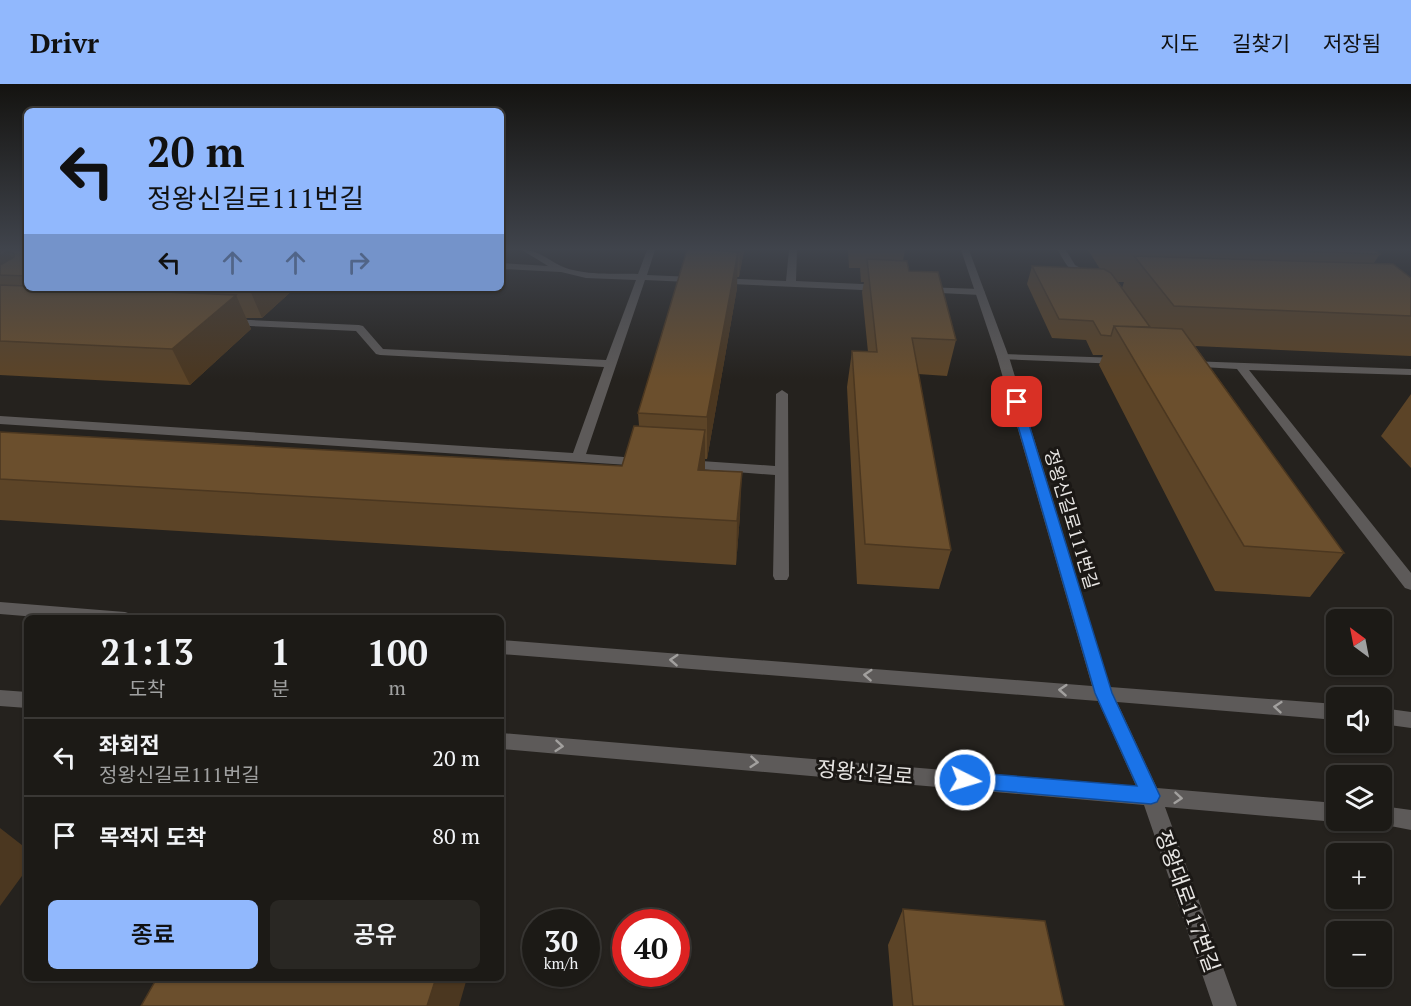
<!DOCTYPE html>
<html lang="ko">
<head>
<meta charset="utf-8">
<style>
	:root { --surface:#1c1a16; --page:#292723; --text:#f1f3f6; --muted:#a0a1a1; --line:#3a3835; --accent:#91b8fd }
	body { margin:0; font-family:"PT Serif","Noto Sans KR",serif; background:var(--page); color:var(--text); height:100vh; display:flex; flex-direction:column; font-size:22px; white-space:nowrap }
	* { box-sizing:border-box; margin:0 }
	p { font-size:20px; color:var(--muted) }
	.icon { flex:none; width:33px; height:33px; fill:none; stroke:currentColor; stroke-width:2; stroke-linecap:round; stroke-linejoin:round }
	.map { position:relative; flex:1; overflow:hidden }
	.panel { position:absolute; left:24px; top:531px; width:480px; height:366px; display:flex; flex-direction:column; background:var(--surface); border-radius:9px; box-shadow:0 2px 4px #0004,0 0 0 2px var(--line) }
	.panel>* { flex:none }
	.banner { position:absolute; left:24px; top:24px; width:480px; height:183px; border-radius:9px; box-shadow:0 2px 4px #0004,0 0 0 2px var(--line); background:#91b8fd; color:#111; overflow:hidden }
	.needle { width:39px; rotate:328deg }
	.buttons { position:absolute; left:1326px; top:525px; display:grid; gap:12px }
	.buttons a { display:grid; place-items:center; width:66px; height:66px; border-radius:9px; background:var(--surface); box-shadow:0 2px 4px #0004,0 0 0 2px var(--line); font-size:30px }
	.speed { position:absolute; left:522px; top:825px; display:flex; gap:12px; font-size:30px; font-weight:700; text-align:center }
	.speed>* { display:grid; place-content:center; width:78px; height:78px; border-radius:50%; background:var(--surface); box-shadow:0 2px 4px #0004,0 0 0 2px var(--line); line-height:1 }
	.speed small { font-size:15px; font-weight:400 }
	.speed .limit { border:9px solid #d22; background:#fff; color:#111 }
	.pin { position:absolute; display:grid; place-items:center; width:51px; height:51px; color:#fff; margin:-26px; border-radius:12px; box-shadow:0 3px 9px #0006 }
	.me { position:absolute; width:66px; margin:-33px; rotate:95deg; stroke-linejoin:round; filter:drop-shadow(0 0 4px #0008) }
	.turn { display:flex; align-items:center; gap:21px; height:126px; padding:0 24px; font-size:27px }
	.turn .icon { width:78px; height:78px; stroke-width:2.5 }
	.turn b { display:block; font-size:42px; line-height:51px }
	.lanes { display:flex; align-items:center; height:57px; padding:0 24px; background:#0003; justify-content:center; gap:30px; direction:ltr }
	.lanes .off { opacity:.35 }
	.eta { display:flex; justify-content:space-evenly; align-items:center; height:102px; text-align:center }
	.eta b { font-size:36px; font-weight:600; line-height:42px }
	.cta { display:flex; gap:12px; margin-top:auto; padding:12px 24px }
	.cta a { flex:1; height:69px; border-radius:9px; background:var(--accent); color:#111; font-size:24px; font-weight:600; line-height:69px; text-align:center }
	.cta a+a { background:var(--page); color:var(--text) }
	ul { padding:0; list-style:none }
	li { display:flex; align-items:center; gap:18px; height:78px; padding:0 24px; border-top:2px solid var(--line) }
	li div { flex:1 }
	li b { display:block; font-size:22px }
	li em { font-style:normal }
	header { display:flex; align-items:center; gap:36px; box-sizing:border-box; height:84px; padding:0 30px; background:var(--accent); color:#111 }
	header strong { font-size:28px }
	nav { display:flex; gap:33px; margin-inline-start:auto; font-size:21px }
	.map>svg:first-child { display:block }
</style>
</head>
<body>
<header>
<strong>Drivr</strong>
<nav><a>지도</a><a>길찾기</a><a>저장됨</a></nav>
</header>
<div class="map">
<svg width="1411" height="922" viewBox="0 0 1411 922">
	<rect width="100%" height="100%" fill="#25221e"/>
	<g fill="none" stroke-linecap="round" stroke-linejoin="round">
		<!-- service -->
		<path fill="#5d5a59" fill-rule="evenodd" d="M 522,166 C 538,166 547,175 561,182 C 583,192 614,189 638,190 L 647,166 L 655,166 L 647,191 L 786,197 L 789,166 L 797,166 L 796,197 L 884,201 L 889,204 L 884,207 L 645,196 L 586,370 L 649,375 L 651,378 L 649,381 L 644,382 L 0,340 L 0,332 L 573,369 L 604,283 L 380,271 L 376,270 L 356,247 L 228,241 L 223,238 L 228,235 L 359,241 L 363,242 L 383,265 L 606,276 L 636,196 L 586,194 L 561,188 L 501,185 L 501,179 L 548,182 Z
			M 1058,166 L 1066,166 L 1075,181 L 1093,191 L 1093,195 C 1075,197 1065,180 1058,166 Z
			M 923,203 L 980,205 L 985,208 L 980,211 L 920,208 L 920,204 Z
			M 1003,270 L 1120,274 L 1126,277 L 1120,280 L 999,275 L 997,273 Z
			M 1189,277 L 1411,285 L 1411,291 L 1249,286 L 1411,489 L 1411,506 L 1405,504 L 1237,285 L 1185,282 L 1185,278 Z
			M 782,306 L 788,310 L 789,492 L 787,496 L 775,496 L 773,492 L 775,391 L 686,384 L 679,380 L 686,376 L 775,382 L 776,310 Z"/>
		<!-- tertiary -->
		<path fill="#5d5a59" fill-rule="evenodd" d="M 961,166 L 969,166 L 1009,273 L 1110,603 L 1336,620 L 1336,636 L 1117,618 L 1157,704 L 1336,719 L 1336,736 L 1339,736 L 1336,738 L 1165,723 L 1237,922 L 1213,922 L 1144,721 L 501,665 L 501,649 L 1136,702 L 1098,617 L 501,570 L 501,556 L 1092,602 L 997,273 Z
			M 0,518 L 125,528 L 131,530 L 133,534 L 49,534 L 0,530 Z
			M 0,606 L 27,608 L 27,624 L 0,622 Z
			M 1382,624 L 1411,628 L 1411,644 L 1382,640 Z
			M 1382,722 L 1411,726 L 1411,746 L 1375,739 L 1374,736 L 1382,736 Z"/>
	</g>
	<!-- wall -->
	<path fill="#5c4427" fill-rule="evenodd" d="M 0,166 L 27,166 L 27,204 L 295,204 L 262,234 L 246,234 L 251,245 L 190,301 L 0,291 Z
		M 687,166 L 744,166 L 739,193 L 737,193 L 737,204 L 707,375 L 705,375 L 705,386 L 740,431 L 736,481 L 0,436 L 0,348 L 622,382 L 639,342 L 638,329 Z
		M 848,166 L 905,166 L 903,177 L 909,187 L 956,256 L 947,292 L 918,290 L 951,466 L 939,505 L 857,500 L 847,303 L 852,267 L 868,268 L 862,208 L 864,198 L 861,198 L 860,184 L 849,184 Z
		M 1088,166 L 1375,166 L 1380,170 L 1374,179 L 1411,194 L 1411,272 L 1195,262 L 1344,469 L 1310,513 L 1215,507 L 1099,281 L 1103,271 L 1093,271 L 1086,256 L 1052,254 L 1027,200 L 1032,182 L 1100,185 ZM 1118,198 L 1124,198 L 1122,204 Z
		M 1411,310 L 1411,384 L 1381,352 Z
		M 903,825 L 1064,922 L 893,922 L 888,861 Z"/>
	<!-- shaded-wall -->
	<path fill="#4b3720" d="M 740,166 L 744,166 L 739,193 Z
		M 8,167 L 23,192 L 0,191 L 0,171 Z
		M 738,168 L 737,204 L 707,375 L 707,333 Z
		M 249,204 L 295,204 L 262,234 Z
		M 236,211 L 251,245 L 190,301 L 172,265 Z
		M 705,346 L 705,389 L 698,386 Z
		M 742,388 L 740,431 L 736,481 L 737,437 Z
		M 0,744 L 27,765 L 27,785 L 0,822 Z
		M 436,894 L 467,894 L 459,922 L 427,922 Z"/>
	<!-- building -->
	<path fill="#6b4f2d" stroke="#4b3720" stroke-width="1.5" d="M 0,166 L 27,166 L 27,192 L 0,191 L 0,181 L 14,173 L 14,170 L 8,167 L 0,171 Z
		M 687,166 L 713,166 L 738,168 L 707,333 L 638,329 Z
		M 1260,166 L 1375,166 L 1380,170 Z
		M 1134,172 L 1393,180 L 1411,194 L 1411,232 L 1174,222 Z
		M 867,175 L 907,177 L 909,187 L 938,188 L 956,256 L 912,254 L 951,466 L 865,460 L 852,267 L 877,268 Z
		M 1032,182 L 1104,185 L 1111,189 L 1150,243 L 1114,242 L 1111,252 L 1101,251 L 1093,237 L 1059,235 Z
		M 0,201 L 27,202 L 27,204 L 72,204 L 236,211 L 172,265 L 0,257 Z
		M 1114,242 L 1182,245 L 1344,469 L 1244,462 Z
		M 634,342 L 705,346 L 698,386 L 742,388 L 737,437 L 0,395 L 0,348 L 622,382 Z
		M 903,825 L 1045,837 L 1064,922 L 913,922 Z
		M 157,894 L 436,894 L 427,922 L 141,922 Z"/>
	<!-- one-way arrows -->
	<defs><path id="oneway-chevron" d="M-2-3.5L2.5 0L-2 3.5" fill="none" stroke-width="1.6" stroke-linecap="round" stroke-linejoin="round" transform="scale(1.5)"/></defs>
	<g stroke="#a2a09e">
		<use href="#oneway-chevron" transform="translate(674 576) rotate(-176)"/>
		<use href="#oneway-chevron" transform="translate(868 591) rotate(-176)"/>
		<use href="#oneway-chevron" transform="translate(1063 606) rotate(-176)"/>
		<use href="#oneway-chevron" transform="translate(1278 623) rotate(-175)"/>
		<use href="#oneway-chevron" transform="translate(559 662) rotate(5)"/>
		<use href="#oneway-chevron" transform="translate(754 678) rotate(5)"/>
		<use href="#oneway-chevron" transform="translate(1178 714) rotate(5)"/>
	</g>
	<!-- sky -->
	<linearGradient id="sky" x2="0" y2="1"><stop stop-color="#141310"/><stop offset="0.56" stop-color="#40444c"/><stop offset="1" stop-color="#40444c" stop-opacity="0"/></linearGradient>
	<rect width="1411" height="295" fill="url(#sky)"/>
	<!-- route -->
	<path fill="#1a73e8" stroke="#114b97" stroke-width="1.5" d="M 1017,314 L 1022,318 L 1112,609 L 1160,712 L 1157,718 L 1151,720 L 965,704 L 959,702 L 956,696 L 959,690 L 965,688 L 1137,702 L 1095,609 L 1011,318 Z"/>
	<g text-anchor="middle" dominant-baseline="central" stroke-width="6" stroke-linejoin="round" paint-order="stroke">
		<!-- street labels -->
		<g font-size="18" fill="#e7e5e3" stroke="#1b1815">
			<text transform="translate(1072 435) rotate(73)">정왕신길로111번길</text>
		</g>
		<!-- near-street labels -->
		<g font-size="21" fill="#e7e5e3" stroke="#1b1815">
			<text transform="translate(865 688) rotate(5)">정왕신길로</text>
			<text transform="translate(1188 817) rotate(70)">정왕대로117번길</text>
		</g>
	</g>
</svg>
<div class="buttons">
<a><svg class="needle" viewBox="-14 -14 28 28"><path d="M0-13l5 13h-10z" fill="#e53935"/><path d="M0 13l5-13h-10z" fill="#a0a1a1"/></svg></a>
<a><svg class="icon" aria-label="sound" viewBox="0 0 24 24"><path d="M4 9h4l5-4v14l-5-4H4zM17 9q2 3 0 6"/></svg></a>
<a><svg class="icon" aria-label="layers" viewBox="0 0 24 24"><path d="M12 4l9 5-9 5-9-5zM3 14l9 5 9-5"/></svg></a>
<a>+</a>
<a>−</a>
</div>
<div class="speed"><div>30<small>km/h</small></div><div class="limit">40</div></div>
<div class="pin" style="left:1017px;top:318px;background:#d93025"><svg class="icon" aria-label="arrive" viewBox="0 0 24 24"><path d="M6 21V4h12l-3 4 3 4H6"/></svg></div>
<svg class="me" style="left:965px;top:696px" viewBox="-20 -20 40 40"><circle r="17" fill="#1a73e8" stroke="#fff" stroke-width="3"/><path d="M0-11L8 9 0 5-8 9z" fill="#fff"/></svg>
<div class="banner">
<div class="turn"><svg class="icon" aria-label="left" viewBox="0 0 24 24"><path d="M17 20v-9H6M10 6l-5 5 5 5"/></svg><div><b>20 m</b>정왕신길로111번길</div></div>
<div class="lanes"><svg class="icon" aria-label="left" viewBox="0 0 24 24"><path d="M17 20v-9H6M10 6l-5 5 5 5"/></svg><svg class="icon off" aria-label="ahead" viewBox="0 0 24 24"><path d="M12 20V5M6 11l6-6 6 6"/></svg><svg class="icon off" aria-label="ahead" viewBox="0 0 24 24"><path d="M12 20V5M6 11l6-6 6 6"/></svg><svg class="icon off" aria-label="right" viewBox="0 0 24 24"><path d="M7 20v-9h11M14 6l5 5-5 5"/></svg></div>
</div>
<section class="panel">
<div class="eta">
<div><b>21:13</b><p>도착</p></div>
<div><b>1</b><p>분</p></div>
<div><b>100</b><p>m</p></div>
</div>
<ul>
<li><svg class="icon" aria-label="left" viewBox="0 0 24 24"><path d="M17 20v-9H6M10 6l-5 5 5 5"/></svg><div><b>좌회전</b><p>정왕신길로111번길</p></div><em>20 m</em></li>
<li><svg class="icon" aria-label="arrive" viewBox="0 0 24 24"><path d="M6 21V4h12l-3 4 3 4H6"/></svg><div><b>목적지 도착</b></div><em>80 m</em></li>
</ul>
<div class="cta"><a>종료</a><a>공유</a></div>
</section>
</div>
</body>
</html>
